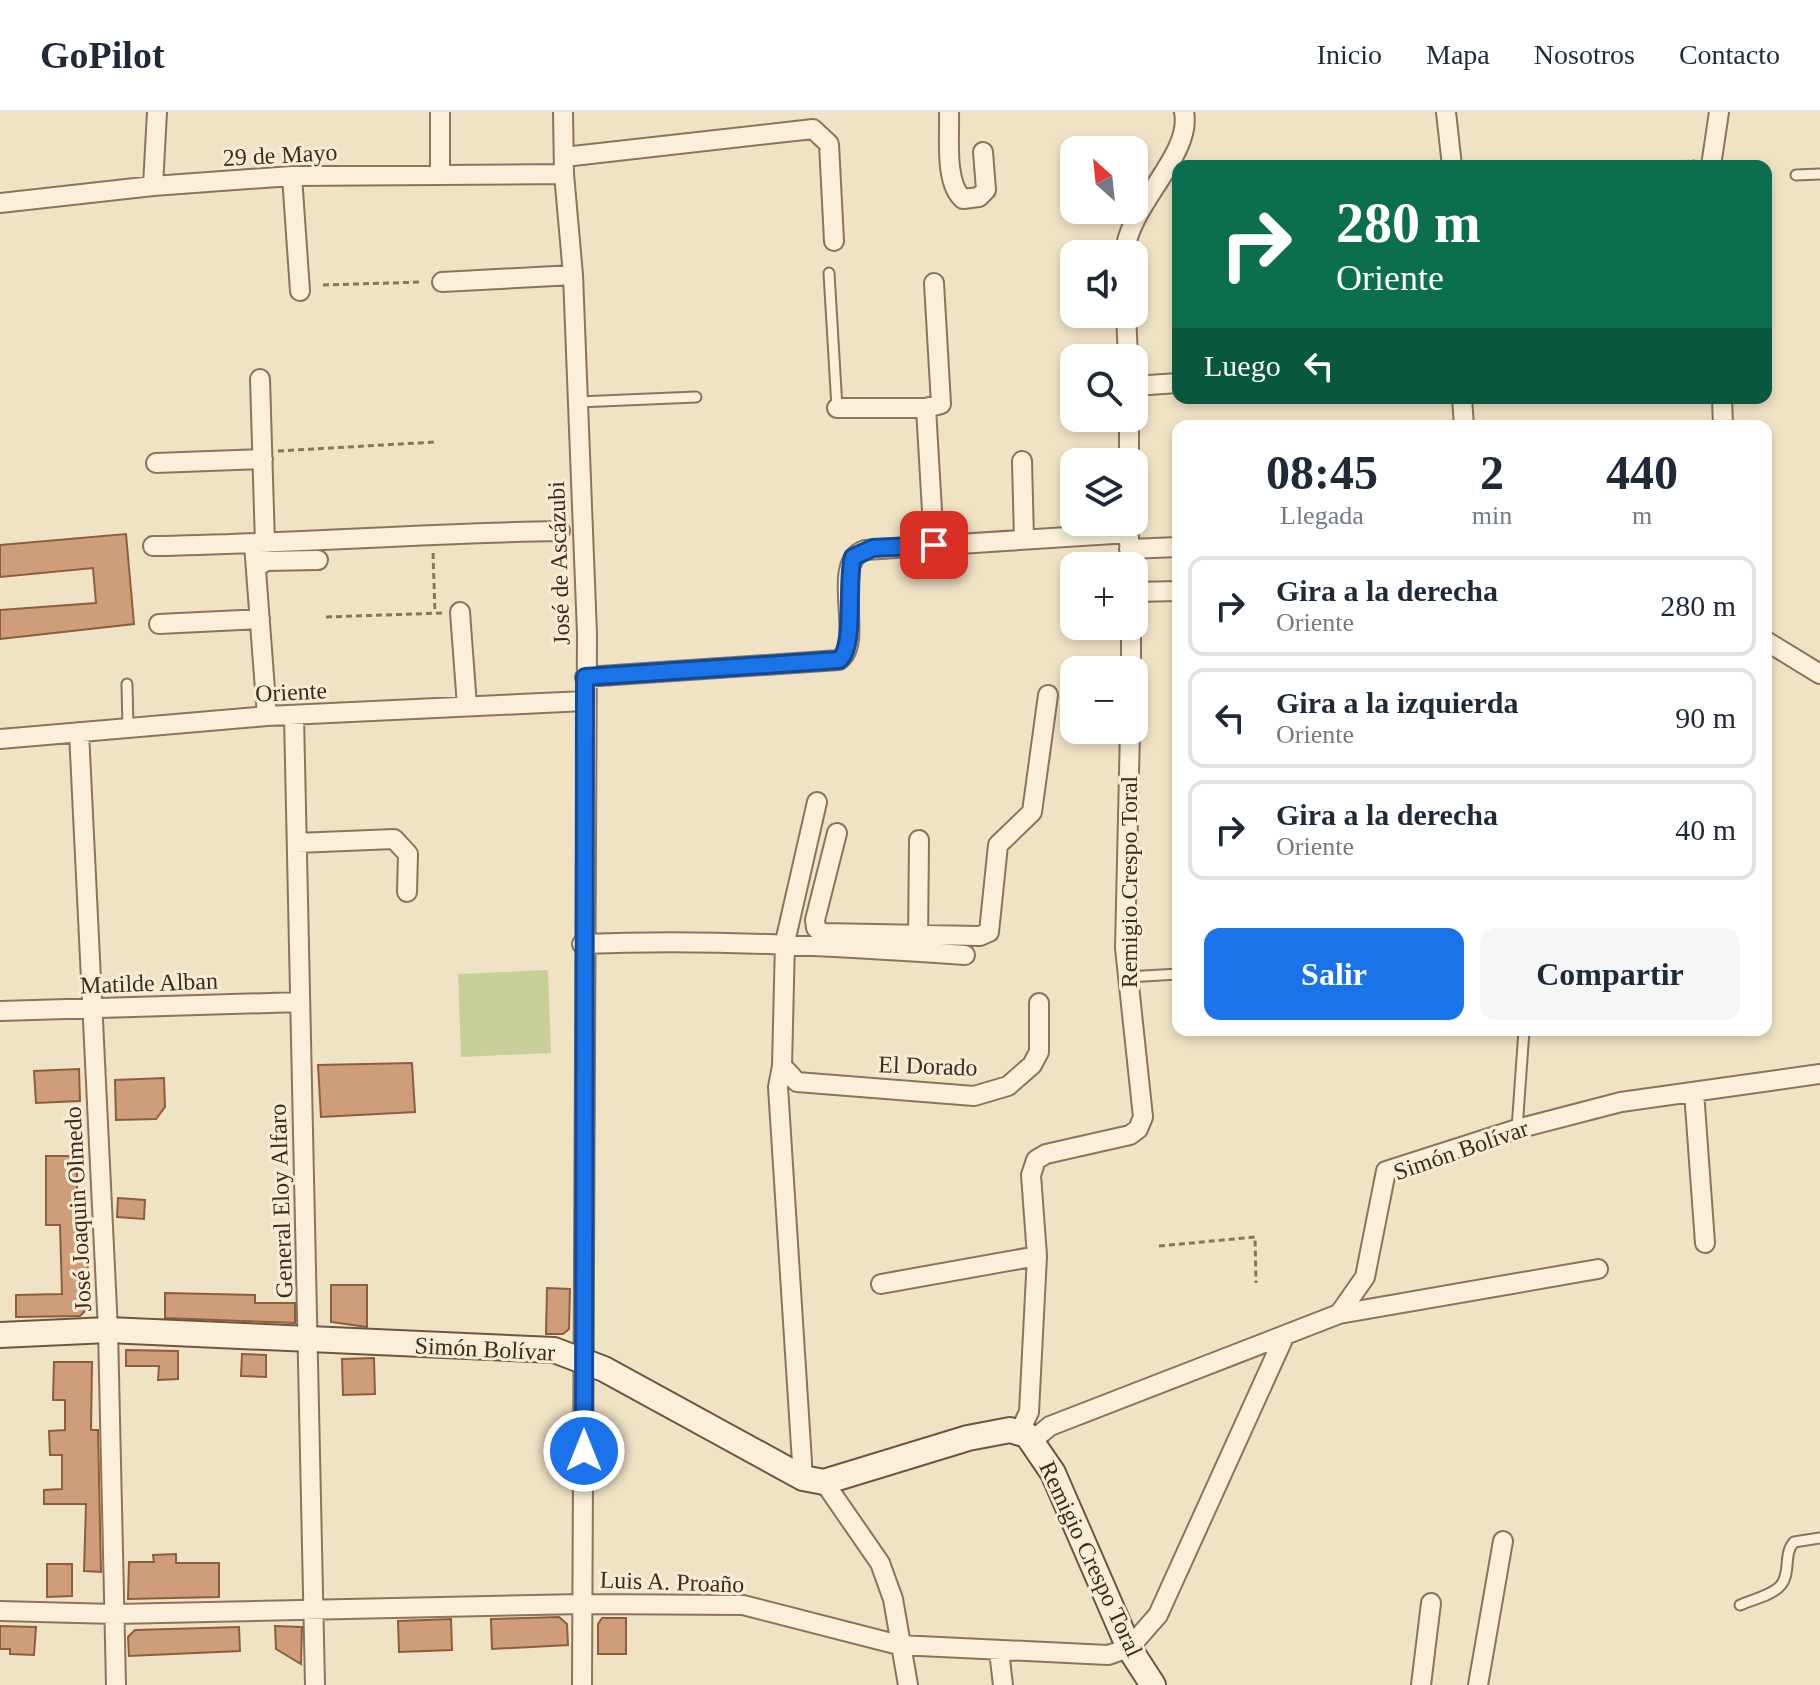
<!DOCTYPE html>
<html lang="es">
<head>
<meta charset="utf-8">
<style>
	:root { --surface:#fff; --page:#f6f6f7; --text:#1f2937; --muted:#747a83; --line:#e0e1e3; --accent:#1a73e8 }
	body { margin:0; font-family:Georgia,serif; background:var(--page); color:var(--text); height:100vh; display:flex; flex-direction:column; font-size:30px; white-space:nowrap }
	* { box-sizing:border-box; margin:0 }
	p { font-size:26px; color:var(--muted) }
	.icon { flex:none; width:44px; height:44px; fill:none; stroke:currentColor; stroke-width:2; stroke-linecap:round; stroke-linejoin:round }
	.map { position:relative; flex:1; overflow:hidden }
	.side { position:absolute; left:1172px; top:308px; width:600px; height:616px; display:flex; flex-direction:column; background:var(--surface); border-radius:16px; box-shadow:0 4px 12px #0003 }
	.side>* { flex:none }
	.top-card { position:absolute; left:1172px; top:48px; width:600px; height:244px; border-radius:16px; box-shadow:0 4px 12px #0003; background:#0b6e4f; color:#fff; overflow:hidden }
	.needle { width:52px; rotate:333deg }
	.controls { position:absolute; left:1060px; top:24px; display:grid; gap:16px }
	.controls a { display:grid; place-items:center; width:88px; height:88px; border-radius:16px; background:var(--surface); box-shadow:0 4px 12px #0003; font-size:40px }
	.pin { position:absolute; display:grid; place-items:center; width:68px; height:68px; color:#fff; margin:-34px; border-radius:16px; box-shadow:0 4px 12px #0006 }
	.me { position:absolute; width:88px; margin:-44px; rotate:0deg; stroke-linejoin:round; filter:drop-shadow(0 0 6px #0008) }
	.turn { display:flex; align-items:center; gap:28px; height:168px; padding:0 32px; font-size:36px }
	.turn .icon { width:104px; height:104px; stroke-width:2.5 }
	.turn b { display:block; font-size:56px; line-height:68px }
	.then { display:flex; align-items:center; height:76px; padding:0 32px; background:#0003; gap:16px; font-size:30px }
	.eta { display:flex; justify-content:space-evenly; align-items:center; height:136px; text-align:center }
	.eta b { font-size:48px; font-weight:700; line-height:56px }
	.primary-button { display:flex; gap:16px; margin-top:auto; padding:16px 32px }
	.primary-button a { flex:1; height:92px; border-radius:16px; background:var(--accent); color:#fff; font-size:32px; font-weight:700; line-height:92px; text-align:center }
	.primary-button a+a { background:var(--page); color:var(--text) }
	ul { padding:0; list-style:none }
	li { display:flex; align-items:center; gap:24px; height:100px; margin:0 16px 12px; padding:0 16px; border:4px solid var(--line); border-radius:16px }
	li div { flex:1 }
	li b { display:block; font-size:30px }
	li em { font-style:normal }
	header { display:flex; align-items:center; gap:48px; box-sizing:border-box; height:112px; padding:0 40px; background:var(--surface); border-bottom:2px solid var(--line) }
	header strong { font-size:38px }
	nav { display:flex; gap:44px; margin-inline-start:auto; font-size:28px }
	.map>svg:first-child { display:block }
</style>
</head>
<body>
<header>
<strong>GoPilot</strong>
<nav><a>Inicio</a><a>Mapa</a><a>Nosotros</a><a>Contacto</a></nav>
</header>
<div class="map">
<svg width="1820" height="1573" viewBox="0 0 1820 1573">
	<rect width="100%" height="100%" fill="#f0e3c5"/>
	<!-- green -->
	<path fill="#c9cf98" d="M 548,858 L 551,941 L 461,945 L 458,862 Z"/>
	<!-- building -->
	<path fill="#cf9d7a" stroke="#8c5d3f" stroke-width="2" d="M 126,422 L 134,512 L 0,527 L 0,498 L 96,491 L 93,456 L 0,465 L 0,433 Z
		M 412,951 L 415,1000 L 321,1005 L 318,953 Z
		M 79,957 L 80,989 L 36,991 L 34,959 Z
		M 164,966 L 165,995 L 156,1007 L 116,1008 L 115,968 Z
		M 46,1044 L 77,1044 L 77,1129 L 87,1129 L 89,1195 L 80,1204 L 16,1205 L 16,1183 L 62,1182 L 60,1113 L 46,1113 Z
		M 118,1086 L 145,1088 L 144,1107 L 117,1105 Z
		M 331,1173 L 367,1173 L 367,1215 L 331,1210 Z
		M 547,1176 L 570,1177 L 569,1217 L 563,1222 L 546,1222 Z
		M 165,1181 L 255,1183 L 255,1191 L 295,1191 L 295,1211 L 165,1206 Z
		M 126,1238 L 178,1239 L 178,1267 L 158,1268 L 159,1254 L 126,1254 Z
		M 242,1242 L 266,1243 L 266,1265 L 241,1264 Z
		M 374,1246 L 375,1282 L 343,1283 L 342,1247 Z
		M 54,1250 L 92,1250 L 91,1318 L 98,1318 L 101,1460 L 84,1459 L 86,1392 L 44,1392 L 44,1378 L 62,1377 L 62,1343 L 50,1343 L 49,1319 L 65,1318 L 65,1288 L 53,1288 Z
		M 176,1442 L 176,1451 L 219,1451 L 219,1485 L 128,1487 L 129,1450 L 154,1450 L 153,1443 Z
		M 47,1452 L 72,1452 L 72,1484 L 47,1485 Z
		M 559,1505 L 567,1512 L 568,1533 L 492,1537 L 491,1507 Z
		M 602,1506 L 626,1506 L 626,1542 L 598,1542 L 598,1512 Z
		M 451,1507 L 452,1538 L 399,1540 L 398,1509 Z
		M 0,1514 L 36,1515 L 34,1543 L 10,1542 L 10,1537 L 0,1537 Z
		M 275,1514 L 302,1515 L 301,1552 L 276,1537 Z
		M 239,1515 L 240,1539 L 129,1544 L 128,1525 L 135,1518 Z"/>
	<g fill="none" stroke-linecap="round" stroke-linejoin="round">
		<defs>
			<path id="lane" d="M 1796,63 L 1820,62
				M 829,161 L 837,296
				M 578,290 L 696,285
				M 127,572 L 128,616
				M 1127,865 L 1178,862
				M 1517,1017 L 1524,918
				M 1740,1493 C 1751,1488 1773,1483 1781,1473 C 1791,1461 1783,1442 1794,1430 L 1820,1426"/>
			<path id="street" d="M 440,0 L 440,61
				M 563,0 L 564,62 L 573,163 L 587,522 L 582,1573
				M 949,0 C 950,23 944,71 963,87 L 979,85 L 986,78 L 983,40
				M 1446,0 L 1452,54
				M 564,45 L 813,17 L 829,32 L 834,129
				M 1711,54 L 1719,0
				M 292,64 L 300,179
				M 153,74 L 157,0
				M 0,91 L 153,74 L 292,64 L 564,62
				M 1125,142 C 1127,94 1193,43 1184,0
				M 442,170 L 573,163
				M 1126,202 L 1128,246
				M 260,267 L 265,432
				M 1134,274 L 1178,271
				M 1462,286 L 1464,314
				M 1722,286 L 1723,314
				M 837,296 L 926,296 L 941,292 L 934,171
				M 926,296 L 934,433
				M 1022,349 L 1024,427
				M 1129,350 L 1129,306
				M 156,351 L 263,347
				M 1129,425 L 1130,454
				M 254,432 L 267,604
				M 153,434 C 289,432 424,421 560,419
				M 1129,437 L 1178,435
				M 256,456 L 266,449 L 318,448
				M 1134,480 L 1178,479
				M 460,500 L 467,594
				M 159,512 L 260,507
				M 1766,529 L 1820,562
				M 1131,558 L 1131,514
				M 585,565 L 839,548 C 866,529 828,451 865,438 L 1129,421
				M 294,604 L 315,1573
				M 79,620 L 108,1218 L 116,1573
				M 0,627 L 267,604 L 585,589
				M 817,690 L 785,830 L 782,954 L 797,970 L 974,984 L 1008,974 L 1032,953 L 1039,940 L 1039,891
				M 837,721 L 815,808 L 816,816 L 822,821 L 980,824 L 989,820 L 998,733 L 1032,700 L 1048,583
				M 297,731 L 394,727 L 408,742 L 407,780
				M 582,832 C 714,827 834,834 965,843
				M 918,833 L 919,728
				M 0,899 L 300,890
				M 782,954 L 778,975 L 803,1366
				M 1694,980 L 1705,1131
				M 881,1172 L 1037,1144
				M 1339,1202 L 1598,1157
				M 1020,1319 L 1029,1300 L 1037,1144 L 1031,1063 L 1036,1048 L 1046,1042 L 1130,1023 L 1138,1017 L 1143,1005 L 1125,836 L 1130,618
				M 1033,1328 L 1050,1314 L 1339,1202 L 1365,1165 L 1386,1059 L 1517,1017 L 1621,990 L 1820,962
				M 824,1370 L 880,1451 L 893,1487 L 908,1573
				M 0,1499 L 115,1502 L 583,1492 L 743,1493 L 899,1533 L 1108,1543 L 1129,1536 L 1158,1503 L 1285,1223
				M 999,1539 L 1003,1573
				M 1421,1573 L 1431,1491
				M 1478,1573 L 1503,1429"/>
			<path id="secondary" d="M 0,1223 L 108,1218 L 554,1238 L 604,1257 L 803,1366 L 824,1370 L 968,1326 L 1010,1318 L 1027,1323 L 1053,1361 L 1129,1536 L 1153,1573"/>
		</defs>
		<!-- lane casing -->
		<use href="#lane" stroke="#8c745a" stroke-width="13"/>
		<!-- street casing -->
		<use href="#street" stroke="#8c745a" stroke-width="22"/>
		<!-- secondary casing -->
		<use href="#secondary" stroke="#6e553d" stroke-width="28"/>
		<!-- path -->
		<path stroke="#8c745a" stroke-width="3" stroke-dasharray="6 4" stroke-linecap="butt" d="M 1603,54 L 1695,49
			M 323,173 L 423,170
			M 278,339 L 435,330
			M 433,441 L 435,501
			M 326,505 L 442,501
			M 1159,1134 L 1255,1125 L 1256,1171"/>
		<!-- lane -->
		<use href="#lane" stroke="#faf0d9" stroke-width="9"/>
		<!-- street -->
		<use href="#street" stroke="#faf0d9" stroke-width="18"/>
		<!-- secondary -->
		<use href="#secondary" stroke="#faf0d9" stroke-width="24"/>
	</g>
	<g fill="none" stroke-linecap="round" stroke-linejoin="round">
		<defs>
			<path id="route" d="M 584,1339 L 585,565 L 839,548 C 856,536 846,469 853,445 L 873,436 L 934,433"/>
		</defs>
		<!-- route casing -->
		<use href="#route" stroke="#114b97" stroke-width="20"/>
		<!-- route -->
		<use href="#route" stroke="#1a73e8" stroke-width="14"/>
	</g>
	<g text-anchor="middle" dominant-baseline="central" stroke-width="6" stroke-linejoin="round" paint-order="stroke">
		<!-- street labels -->
		<g font-size="24" fill="#3b2c1f" stroke="#f7edd5">
			<text transform="translate(280 43) rotate(-3)">29 de Mayo</text>
			<text transform="translate(559 451) rotate(-92)">José de Ascázubi</text>
			<text transform="translate(291 580) rotate(-3)">Oriente</text>
			<text transform="translate(1129 770) rotate(-90)">Remigio Crespo Toral</text>
			<text transform="translate(149 871) rotate(-2)">Matilde Alban</text>
			<text transform="translate(928 954) rotate(2)">El Dorado</text>
			<text transform="translate(1461 1038) rotate(-19)">Simón Bolívar</text>
			<text transform="translate(281 1089) rotate(-92)">General Eloy Alfaro</text>
			<text transform="translate(78 1097) rotate(-93)">José Joaquin Olmedo</text>
			<text transform="translate(485 1237) rotate(3)">Simón Bolívar</text>
			<text transform="translate(1091 1447) rotate(65)">Remigio Crespo Toral</text>
			<text transform="translate(672 1470) rotate(2)">Luis A. Proaño</text>
		</g>
	</g>
</svg>
<div class="controls">
<a><svg class="needle" viewBox="-14 -14 28 28"><path d="M0-13l5 13h-10z" fill="#e53935"/><path d="M0 13l5-13h-10z" fill="#747a83"/></svg></a>
<a><svg class="icon" aria-label="sound" viewBox="0 0 24 24"><path d="M4 9h4l5-4v14l-5-4H4zM17 9q2 3 0 6"/></svg></a>
<a><svg class="icon" aria-label="search" viewBox="0 0 24 24"><circle cx="10" cy="10" r="6"/><path d="M15 15l6 6"/></svg></a>
<a><svg class="icon" aria-label="layers" viewBox="0 0 24 24"><path d="M12 4l9 5-9 5-9-5zM3 14l9 5 9-5"/></svg></a>
<a>+</a>
<a>−</a>
</div>
<div class="pin" style="left:934px;top:433px;background:#d93025"><svg class="icon" aria-label="arrive" viewBox="0 0 24 24"><path d="M6 21V4h12l-3 4 3 4H6"/></svg></div>
<svg class="me" style="left:584px;top:1339px" viewBox="-20 -20 40 40"><circle r="17" fill="#1a73e8" stroke="#fff" stroke-width="3"/><path d="M0-11L8 9 0 5-8 9z" fill="#fff"/></svg>
<div class="top-card">
<div class="turn"><svg class="icon" aria-label="right" viewBox="0 0 24 24"><path d="M7 20v-9h11M14 6l5 5-5 5"/></svg><div><b>280 m</b>Oriente</div></div>
<div class="then">Luego<svg class="icon" aria-label="left" viewBox="0 0 24 24"><path d="M17 20v-9H6M10 6l-5 5 5 5"/></svg></div>
</div>
<section class="side">
<div class="eta">
<div><b>08:45</b><p>Llegada</p></div>
<div><b>2</b><p>min</p></div>
<div><b>440</b><p>m</p></div>
</div>
<ul>
<li><svg class="icon" aria-label="right" viewBox="0 0 24 24"><path d="M7 20v-9h11M14 6l5 5-5 5"/></svg><div><b>Gira a la derecha</b><p>Oriente</p></div><em>280 m</em></li>
<li><svg class="icon" aria-label="left" viewBox="0 0 24 24"><path d="M17 20v-9H6M10 6l-5 5 5 5"/></svg><div><b>Gira a la izquierda</b><p>Oriente</p></div><em>90 m</em></li>
<li><svg class="icon" aria-label="right" viewBox="0 0 24 24"><path d="M7 20v-9h11M14 6l5 5-5 5"/></svg><div><b>Gira a la derecha</b><p>Oriente</p></div><em>40 m</em></li>
</ul>
<div class="primary-button"><a>Salir</a><a>Compartir</a></div>
</section>
</div>
</body>
</html>
